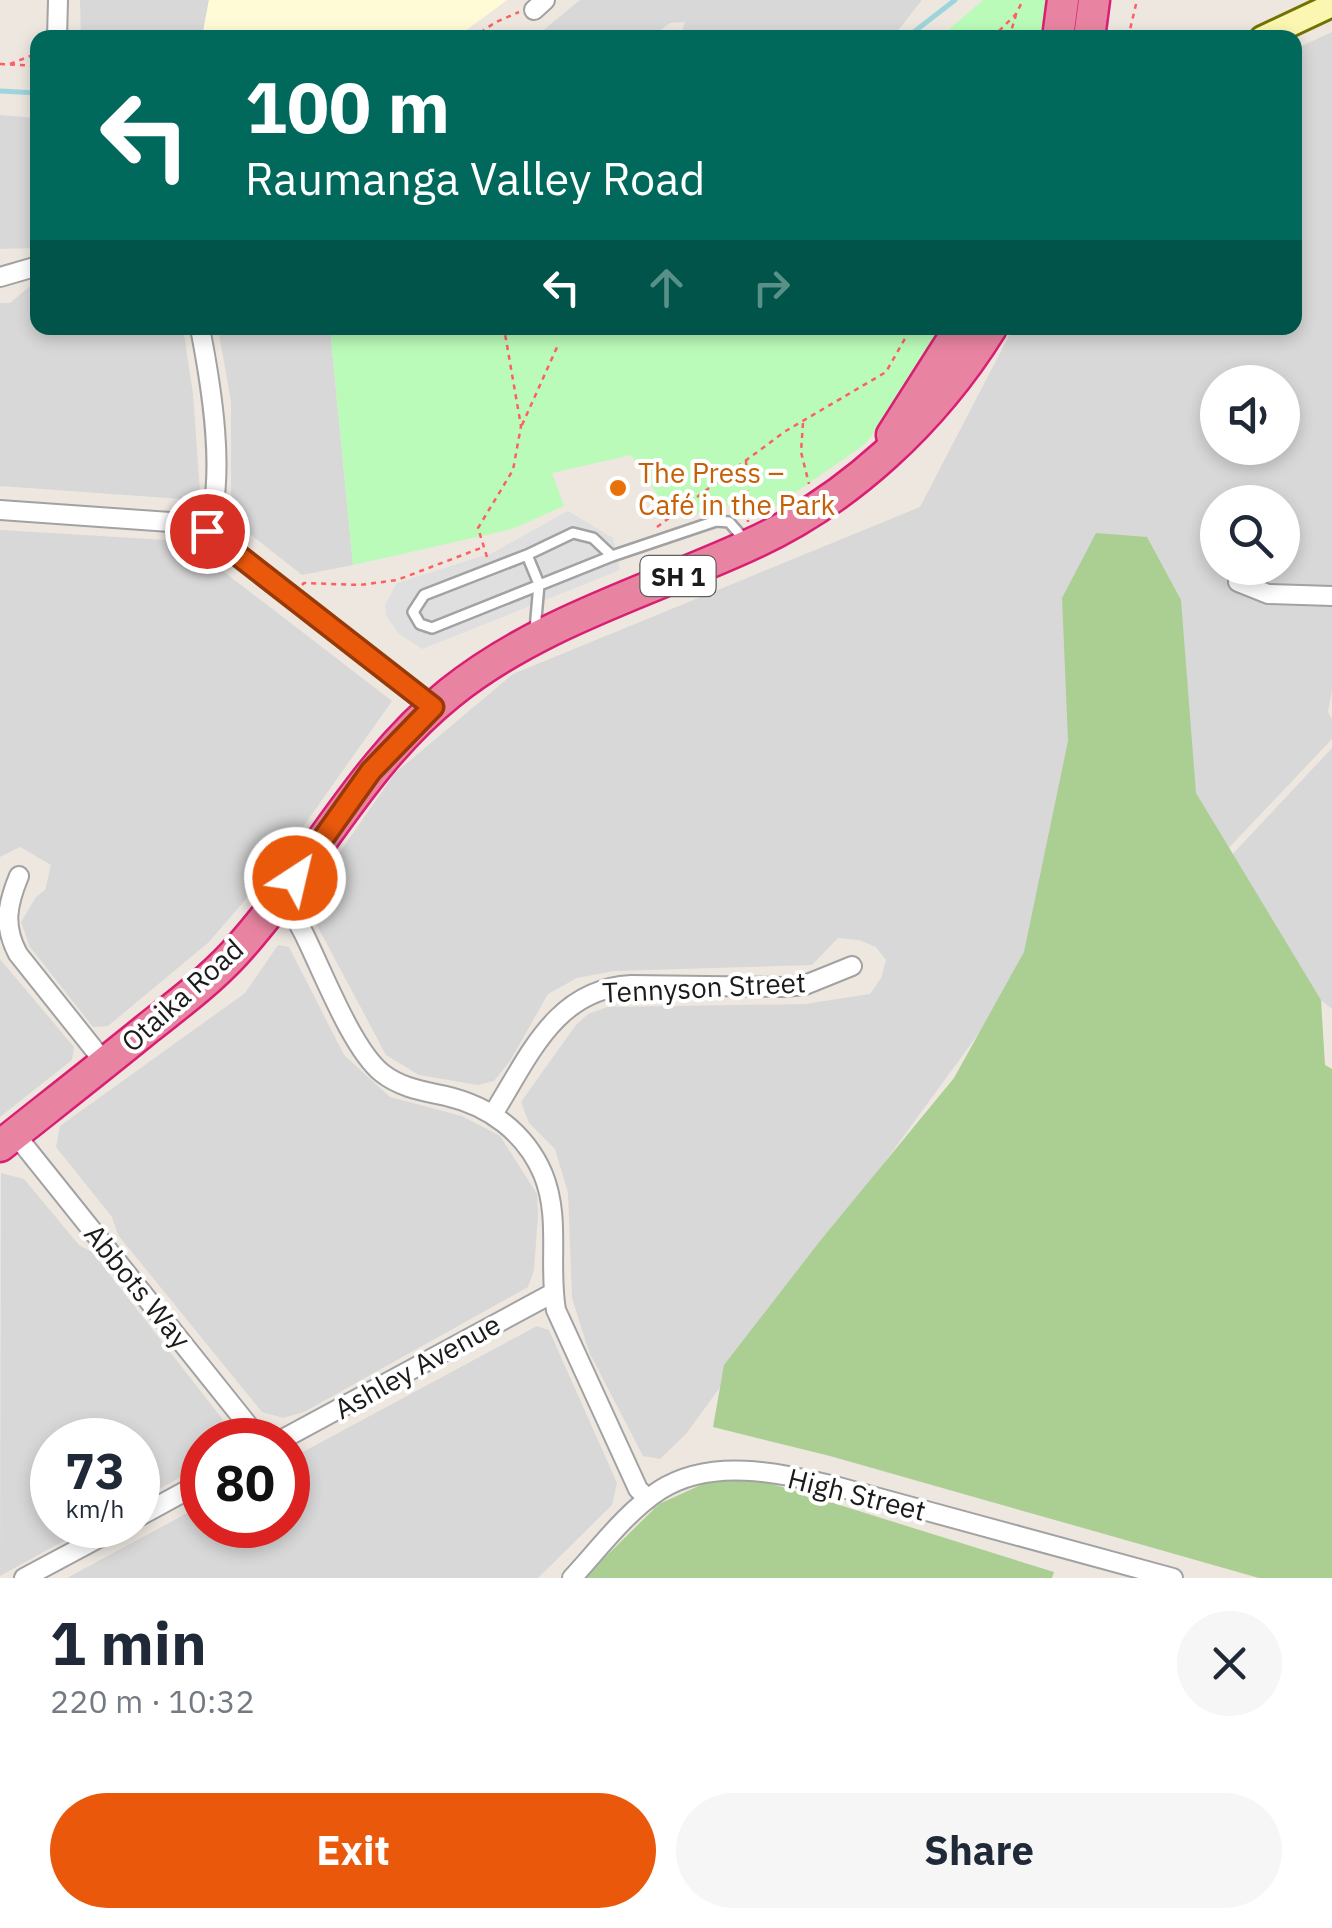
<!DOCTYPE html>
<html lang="en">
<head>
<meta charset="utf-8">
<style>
	:root { --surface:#fff; --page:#f6f6f7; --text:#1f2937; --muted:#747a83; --accent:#ea580c }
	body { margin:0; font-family:"IBM Plex Sans",sans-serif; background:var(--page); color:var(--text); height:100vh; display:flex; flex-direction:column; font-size:38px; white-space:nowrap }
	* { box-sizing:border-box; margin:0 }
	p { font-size:32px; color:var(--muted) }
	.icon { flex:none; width:55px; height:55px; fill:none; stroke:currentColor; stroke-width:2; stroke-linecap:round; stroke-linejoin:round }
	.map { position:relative; height:1578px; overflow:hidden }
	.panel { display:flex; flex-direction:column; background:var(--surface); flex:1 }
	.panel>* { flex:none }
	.hud { position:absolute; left:30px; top:30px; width:1272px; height:305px; border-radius:20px; box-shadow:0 5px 15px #0003; background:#00695c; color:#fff; overflow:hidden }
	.controls { position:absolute; left:1200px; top:365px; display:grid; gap:20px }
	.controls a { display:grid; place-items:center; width:100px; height:100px; border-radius:50%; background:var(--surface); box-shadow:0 5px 15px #0003; font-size:50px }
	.speed { position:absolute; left:30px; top:1418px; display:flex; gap:20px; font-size:50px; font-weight:700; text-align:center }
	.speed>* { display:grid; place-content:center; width:130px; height:130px; border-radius:50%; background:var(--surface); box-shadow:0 5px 15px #0003; line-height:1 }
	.speed small { font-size:25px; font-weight:400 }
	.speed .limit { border:15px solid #d22; background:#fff; color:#111 }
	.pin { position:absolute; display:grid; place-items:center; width:85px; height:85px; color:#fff; margin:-42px; border:5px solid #fff; border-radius:50%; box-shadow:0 2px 10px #0007 }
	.me { position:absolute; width:110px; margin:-55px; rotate:35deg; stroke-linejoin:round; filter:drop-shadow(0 0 8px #0008) }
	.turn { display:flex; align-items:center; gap:35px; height:210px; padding:0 50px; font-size:45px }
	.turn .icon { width:130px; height:130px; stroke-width:2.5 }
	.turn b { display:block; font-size:70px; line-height:85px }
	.lanes { display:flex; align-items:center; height:95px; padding:0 50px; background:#0003; justify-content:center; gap:50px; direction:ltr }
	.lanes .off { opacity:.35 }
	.round { display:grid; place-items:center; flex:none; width:105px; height:105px; border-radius:52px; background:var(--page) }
	.overview { display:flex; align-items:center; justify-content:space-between; height:170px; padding:0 50px }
	h1 { font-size:60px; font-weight:700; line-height:75px }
	.cta { display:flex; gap:20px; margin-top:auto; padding:20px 50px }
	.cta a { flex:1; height:115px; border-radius:60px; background:var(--accent); color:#fff; font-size:40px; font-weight:700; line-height:115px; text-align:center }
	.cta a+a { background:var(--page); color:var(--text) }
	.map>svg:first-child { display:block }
</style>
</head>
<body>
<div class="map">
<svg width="1332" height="1578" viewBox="0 0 1332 1578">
	<rect width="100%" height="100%" fill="#ede7e0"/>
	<!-- residential -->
	<path fill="#d9d8d8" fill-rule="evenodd" d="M 80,0 L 209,0 L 202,38 L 81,37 Z
		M 580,0 L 922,0 L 893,37 L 680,37 L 685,22 L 670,23 L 651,37 L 535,37 Z
		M 1332,32 L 1332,690 L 1328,712 L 1332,719 L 1332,739 L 1222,855 L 1025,970 L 686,1434 L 660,1459 L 643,1456 L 589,1352 L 572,1298 L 568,1193 L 555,1149 L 529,1123 L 521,1102 L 576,1025 L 588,1014 L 607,1007 L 805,1004 L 870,994 L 881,978 L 886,960 L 876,947 L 859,940 L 838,938 L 812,965 L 614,971 L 577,978 L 548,994 L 510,1061 L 494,1081 L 478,1085 L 419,1075 L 386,1055 L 312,916 L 314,889 L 395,773 L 513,674 L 920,507 L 1013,328 L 1295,328 L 1295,49 ZM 1218,382 L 1282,382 L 1282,448 L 1218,448 ZM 1218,502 L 1282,502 L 1282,568 L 1218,568 Z
		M 0,115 L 37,118 L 37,248 L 0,249 Z
		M 35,282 L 37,282 L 38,328 L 183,328 L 193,394 L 200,492 L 195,500 L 0,486 L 0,303 L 10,303 Z
		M 218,328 L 330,328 L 353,565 L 302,575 L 231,519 L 231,402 Z
		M 0,530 L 184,541 L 392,701 L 281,858 L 209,942 L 108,1026 L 93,1027 L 30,947 L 21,922 L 36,897 L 45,890 L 51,865 L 20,847 L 0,857 Z
		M 1332,748 L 1332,1009 L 1321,1000 L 1228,859 Z
		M 278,945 L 289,947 L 344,1055 L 390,1097 L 462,1116 L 500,1136 L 537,1194 L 538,1215 L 534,1270 L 528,1287 L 304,1412 L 283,1418 L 262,1412 L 118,1235 L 112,1217 L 56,1147 L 60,1126 L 245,993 Z
		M 0,959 L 74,1047 L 72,1060 L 0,1117 Z
		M 1,1173 L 24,1179 L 79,1245 L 92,1252 L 224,1421 L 227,1438 L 202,1440 L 202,1465 L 138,1501 L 138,1440 L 52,1440 L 52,1525 L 93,1525 L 0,1576 Z
		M 537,1326 L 549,1330 L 617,1483 L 612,1505 L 538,1578 L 67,1578 L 202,1505 L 202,1525 L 288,1525 L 288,1460 Z"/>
	<!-- education -->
	<path fill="#fffbd7" d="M 209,0 L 507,0 L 457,37 L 202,37 Z"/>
	<!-- forest -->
	<path fill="#abce93" d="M 1096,533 L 1147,537 L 1181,600 L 1196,793 L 1321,1000 L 1325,1065 L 1332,1069 L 1332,1578 L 1259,1578 L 830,1456 L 713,1427 L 724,1365 L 820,1241 L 954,1078 L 1024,952 L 1068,741 L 1062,598 Z
		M 716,1478 L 766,1482 L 1054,1572 L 1052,1578 L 584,1578 L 659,1504 Z"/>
	<!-- park -->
	<path fill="#bbfbb9" d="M 983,0 L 1047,0 L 1045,37 L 939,38 Z
		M 330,328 L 940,328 L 900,399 L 865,444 L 763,515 L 733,504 L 701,513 L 671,515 L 631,455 L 552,473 L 564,506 L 512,529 L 353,565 Z"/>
	<!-- parking -->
	<path fill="#dfdfdf" d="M 568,511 L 613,538 L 620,570 L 422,649 L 398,633 L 386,615 L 385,605 L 397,583 L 492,553 Z"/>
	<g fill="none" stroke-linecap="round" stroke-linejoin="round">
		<!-- stream -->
		<path stroke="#9ed5dd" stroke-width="5" d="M 906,38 L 955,0
			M 0,91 L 38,93"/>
		<defs>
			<path id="lane" d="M 527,555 L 539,584 L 535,630
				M 612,556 L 593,538 L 573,533 L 527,555 L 424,595 L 413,612 L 420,624 L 432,628 L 612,556 L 716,521 L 729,522 L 744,539"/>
			<path id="street" d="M 534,10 L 545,0
				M 57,38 L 58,0
				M 0,277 L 38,266
				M 200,328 C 211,384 227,478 207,531
				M 0,510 L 170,522 L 207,531 L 433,707
				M 1238,582 L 1268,594 L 1332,596
				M 19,876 C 7,905 3,926 18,954 L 105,1063
				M 276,904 L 296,919 L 304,934 C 322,970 352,1049 382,1073 C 401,1088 423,1091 446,1096 C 489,1106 525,1132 543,1174 C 561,1218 548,1264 556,1310 L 638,1489 L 648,1499
				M 493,1114 C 529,1057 555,989 631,985 L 784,987 L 805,985 L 852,966
				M 15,1134 L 260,1440
				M 281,1440 L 553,1293
				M 138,1517 L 202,1482
				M 24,1578 L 123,1525
				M 572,1578 C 599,1549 626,1512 660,1490 C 712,1457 779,1473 835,1486 L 1173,1578"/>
			<path id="secondary" d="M 1262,38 L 1332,5"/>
			<path id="highway" d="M 1058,38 L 1063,0
				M 1089,38 L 1094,0
				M 892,435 L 960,328
				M 0,1146 C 49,1107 99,1068 148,1028 C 177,1005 208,982 234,954 C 311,870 360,765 450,693 C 537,623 646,592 747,546 C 847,502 934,420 991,328"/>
		</defs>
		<!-- lane casing -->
		<use href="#lane" stroke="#a2a2a2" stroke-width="14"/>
		<!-- street casing -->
		<use href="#street" stroke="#a2a2a2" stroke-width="22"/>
		<!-- secondary casing -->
		<use href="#secondary" stroke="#727202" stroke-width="28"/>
		<!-- highway casing -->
		<use href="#highway" stroke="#da1e73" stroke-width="35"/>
		<!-- path -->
		<path stroke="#fe6061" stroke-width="2.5" stroke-dasharray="5 5" stroke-linecap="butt" d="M 472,38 L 496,22 L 519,12
			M 992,38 L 1016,14 L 1023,0
			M 1009,38 L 1016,15
			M 1128,38 L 1137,0
			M 0,64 L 38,66
			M 10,64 L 38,53
			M 803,423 L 801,452 L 809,484
			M 522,425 L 558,345
			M 746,460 L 748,522
			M 657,527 L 784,432 L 886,372 L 911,328
			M 487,557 L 478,528 L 513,470 L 521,426 L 504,328
			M 302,585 L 304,583 L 360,585 L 397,580 L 481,548"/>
		<!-- lane -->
		<use href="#lane" stroke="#fff" stroke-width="9"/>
		<!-- street -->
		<use href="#street" stroke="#fff" stroke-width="18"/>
		<!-- secondary -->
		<use href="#secondary" stroke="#fbf7b0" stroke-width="22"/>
		<!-- highway -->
		<use href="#highway" stroke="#e884a1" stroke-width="30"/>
	</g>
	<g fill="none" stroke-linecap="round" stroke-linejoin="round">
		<defs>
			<path id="route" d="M 207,531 L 433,707 L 371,771 L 295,878"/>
		</defs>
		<!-- route casing -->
		<use href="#route" stroke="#983908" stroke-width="25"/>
		<!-- route -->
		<use href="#route" stroke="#ea580c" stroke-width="18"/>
	</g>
	<!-- markers -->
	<circle fill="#e8710a" stroke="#fff" stroke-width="4" cx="618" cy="488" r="10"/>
	<g text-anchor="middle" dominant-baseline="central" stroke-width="8" stroke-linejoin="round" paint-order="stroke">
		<!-- shield labels -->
		<rect fill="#fff" stroke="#5f5f5f" stroke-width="2.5" x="640.5" y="556" width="75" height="40" rx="8"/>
		<g font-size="25" font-weight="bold" fill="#1b1b1b">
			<text x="678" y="576">SH 1</text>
		</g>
		<!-- food labels -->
		<g font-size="28" fill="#c56008" stroke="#fff" text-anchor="start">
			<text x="638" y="472">The Press –<tspan x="638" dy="32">Café in the Park</tspan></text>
		</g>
		<!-- street labels -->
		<g font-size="28" fill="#1b1b1b" stroke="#fff">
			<text transform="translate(704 987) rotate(-3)">Tennyson Street</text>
			<text transform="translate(182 995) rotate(-42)">Otaika Road</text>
			<text transform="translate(138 1286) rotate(51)">Abbots Way</text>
			<text transform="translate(417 1366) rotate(-29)">Ashley Avenue</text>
			<text transform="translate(857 1494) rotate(14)">High Street</text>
		</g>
	</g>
</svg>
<div class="controls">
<a><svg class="icon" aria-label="sound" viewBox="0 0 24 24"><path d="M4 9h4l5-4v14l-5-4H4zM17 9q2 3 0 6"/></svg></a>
<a><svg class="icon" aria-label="search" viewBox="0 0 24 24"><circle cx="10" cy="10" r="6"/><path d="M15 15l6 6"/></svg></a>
</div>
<div class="speed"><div>73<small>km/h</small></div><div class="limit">80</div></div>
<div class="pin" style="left:207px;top:531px;background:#d93025"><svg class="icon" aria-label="arrive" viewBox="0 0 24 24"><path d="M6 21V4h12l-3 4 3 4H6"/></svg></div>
<svg class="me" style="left:295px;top:878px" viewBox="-20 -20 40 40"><circle r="17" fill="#ea580c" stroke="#fff" stroke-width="3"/><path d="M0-11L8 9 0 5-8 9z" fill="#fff"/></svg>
<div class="hud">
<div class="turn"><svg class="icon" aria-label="left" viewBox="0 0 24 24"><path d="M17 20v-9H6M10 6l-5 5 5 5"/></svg><div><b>100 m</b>Raumanga Valley Road</div></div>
<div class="lanes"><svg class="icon" aria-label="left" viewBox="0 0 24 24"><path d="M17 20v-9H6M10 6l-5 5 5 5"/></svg><svg class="icon off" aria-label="ahead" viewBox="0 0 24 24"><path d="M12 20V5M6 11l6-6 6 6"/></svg><svg class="icon off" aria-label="right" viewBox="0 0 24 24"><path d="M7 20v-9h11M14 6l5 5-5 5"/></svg></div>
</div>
</div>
<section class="panel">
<div class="overview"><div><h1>1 min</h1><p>220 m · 10:32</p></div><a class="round"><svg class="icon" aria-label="close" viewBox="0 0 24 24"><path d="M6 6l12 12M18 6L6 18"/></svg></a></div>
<div class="cta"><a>Exit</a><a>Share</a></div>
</section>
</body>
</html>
